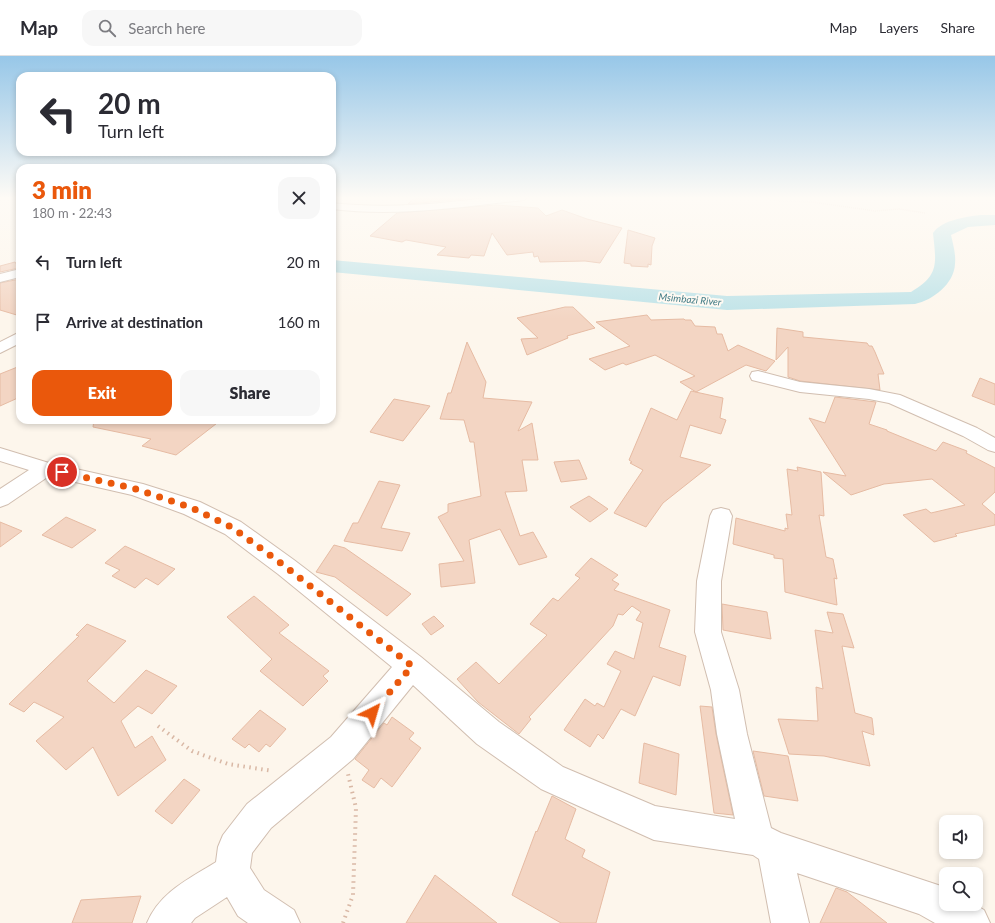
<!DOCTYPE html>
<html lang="en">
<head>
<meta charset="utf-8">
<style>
	:root { --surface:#fff; --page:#f7f7f7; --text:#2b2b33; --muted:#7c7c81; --line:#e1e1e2; --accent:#ea580c }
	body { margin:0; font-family:Lato,sans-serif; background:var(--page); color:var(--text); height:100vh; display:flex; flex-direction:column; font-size:15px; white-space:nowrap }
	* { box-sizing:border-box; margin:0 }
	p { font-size:13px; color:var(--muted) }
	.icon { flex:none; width:22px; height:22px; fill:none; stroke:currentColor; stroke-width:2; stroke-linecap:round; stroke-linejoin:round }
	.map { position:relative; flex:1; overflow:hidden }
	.details { position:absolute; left:16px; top:108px; width:320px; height:260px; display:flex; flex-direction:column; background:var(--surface); border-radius:12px; box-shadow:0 2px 6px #0003 }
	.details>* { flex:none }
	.guide { position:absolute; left:16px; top:16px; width:320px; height:84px; border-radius:12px; box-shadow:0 2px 6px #0003; background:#fff; color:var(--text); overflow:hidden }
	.controls { position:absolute; left:939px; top:759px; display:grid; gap:8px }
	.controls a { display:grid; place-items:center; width:44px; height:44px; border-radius:8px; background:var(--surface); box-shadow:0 2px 6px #0003; font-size:20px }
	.pin { position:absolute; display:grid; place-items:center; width:34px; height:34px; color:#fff; margin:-17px; border:2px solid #fff; border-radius:50%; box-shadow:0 1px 4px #0007 }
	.me { position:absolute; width:44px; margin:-22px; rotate:40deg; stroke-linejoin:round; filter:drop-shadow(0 0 3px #0008) }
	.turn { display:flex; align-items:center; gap:14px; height:84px; padding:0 16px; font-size:18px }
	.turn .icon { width:52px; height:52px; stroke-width:2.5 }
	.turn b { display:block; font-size:28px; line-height:34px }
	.round { display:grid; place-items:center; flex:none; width:42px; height:42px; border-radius:12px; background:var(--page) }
	.summary { display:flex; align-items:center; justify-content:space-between; height:68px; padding:0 16px }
	h1 { font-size:24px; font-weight:800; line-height:30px; color:var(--accent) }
	.primary-button { display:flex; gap:8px; margin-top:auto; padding:8px 16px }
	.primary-button a { flex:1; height:46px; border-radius:12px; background:var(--accent); color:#fff; font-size:16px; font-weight:800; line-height:46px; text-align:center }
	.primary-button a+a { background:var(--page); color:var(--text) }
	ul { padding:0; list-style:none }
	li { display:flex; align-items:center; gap:12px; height:60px; padding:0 16px }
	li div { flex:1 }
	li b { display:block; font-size:15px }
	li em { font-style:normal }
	header { display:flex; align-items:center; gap:24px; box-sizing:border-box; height:56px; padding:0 20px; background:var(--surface); border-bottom:1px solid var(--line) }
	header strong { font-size:19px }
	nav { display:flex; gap:22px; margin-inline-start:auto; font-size:14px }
	.search { width:280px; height:36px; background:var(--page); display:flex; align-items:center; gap:10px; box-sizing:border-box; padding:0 14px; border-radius:12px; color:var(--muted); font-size:15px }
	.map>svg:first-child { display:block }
</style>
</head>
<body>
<header>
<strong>Map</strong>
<div class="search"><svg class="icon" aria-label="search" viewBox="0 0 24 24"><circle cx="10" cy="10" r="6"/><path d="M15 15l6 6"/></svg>Search here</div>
<nav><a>Map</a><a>Layers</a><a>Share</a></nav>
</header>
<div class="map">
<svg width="995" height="867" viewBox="0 0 995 867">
	<rect width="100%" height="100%" fill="#fdf6ec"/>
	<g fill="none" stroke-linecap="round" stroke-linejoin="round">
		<!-- river -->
		<path fill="#bfe3e8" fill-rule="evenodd" d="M 980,159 L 995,159 L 995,169 L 968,171 L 951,179 C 953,188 956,198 955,208 C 954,228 933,244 915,248 L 727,254 L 332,216 L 332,204 L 727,240 L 911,236 C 940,219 936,207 933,177 C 942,164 965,161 980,159 Z"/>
	</g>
	<!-- building -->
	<path fill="#f3d5c3" stroke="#e6bba3" d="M 415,141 L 464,141 L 464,143 L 408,148 Z
		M 496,149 L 538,152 L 546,160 L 562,154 L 587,163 L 622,172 L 600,207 L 585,205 L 540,206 L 538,200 L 534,201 L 533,196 L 507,199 L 492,177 L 484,200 L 471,199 L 469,202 L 437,199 L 446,191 L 406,184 L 402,186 L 370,180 L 397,157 Z
		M 628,174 L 655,182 L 652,190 L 651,209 L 648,208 L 648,211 L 631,210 L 631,208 L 624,207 Z
		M 15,206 L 19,212 L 0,216 L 0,210 Z
		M 20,223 L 20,260 L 0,254 L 0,227 Z
		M 565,251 L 573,251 L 595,272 L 567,280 L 568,282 L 527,299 L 521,283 L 538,282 L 517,262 Z
		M 647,259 L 651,264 L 684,263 L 685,264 L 691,264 L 695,270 L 715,271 L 717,278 L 722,278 L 728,295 L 738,289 L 775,305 L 766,315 L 746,309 L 696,336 L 680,326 L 695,320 L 655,299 L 626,309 L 623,307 L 605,314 L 589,303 L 630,290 L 596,266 Z
		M 777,272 L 803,276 L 803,281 L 867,287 L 869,290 L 872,290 L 875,296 L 884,318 L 878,318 L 880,334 L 800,325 L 788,321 L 788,291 L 776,304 Z
		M 467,286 L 486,326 L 483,342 L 532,346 L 518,375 L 532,367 L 538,404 L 522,404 L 527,435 L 505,436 L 520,480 L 533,476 L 547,501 L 519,509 L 500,473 L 469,484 L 475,527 L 441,531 L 439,508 L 464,505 L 438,461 L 448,456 L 448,448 L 481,440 L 474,386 L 470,386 L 464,364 L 440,363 L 448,337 L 451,337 Z
		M 20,310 L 20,341 L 0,350 L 0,318 Z
		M 980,322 L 995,328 L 995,349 L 972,340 Z
		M 691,335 L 723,342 L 720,362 L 726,364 L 721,378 L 690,369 L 680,401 L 711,409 L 663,447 L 646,471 L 614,457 L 643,414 L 630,407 L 632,406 L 629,404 L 651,352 L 677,364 Z
		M 835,341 L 876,346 L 869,368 L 887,374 L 887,375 L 936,395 L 943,386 L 967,395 L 966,397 L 995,412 L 995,436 L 982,448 L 995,459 L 995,469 L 955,478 L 957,480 L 934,486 L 903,459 L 926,453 L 931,457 L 965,449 L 932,423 L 884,428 L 851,439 L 823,416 L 846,420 L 809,362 L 825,367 Z
		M 394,343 L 430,350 L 403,385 L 370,376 Z
		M 94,364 L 221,364 L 176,399 L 142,390 L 151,383 L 93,371 Z
		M 579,404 L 587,423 L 561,426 L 554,406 Z
		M 797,411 L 821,416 L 824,460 L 819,459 L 826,501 L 833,503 L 837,523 L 834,522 L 837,549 L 785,536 L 783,503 L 774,502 L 774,499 L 733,488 L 736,462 L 785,475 L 785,472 L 788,473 L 786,458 L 792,459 L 787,413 L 798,415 Z
		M 379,425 L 400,429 L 381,472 L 410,477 L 402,495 L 344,485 L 353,467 L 358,467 Z
		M 589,440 L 608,453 L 590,466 L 570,451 Z
		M 66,461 L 96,474 L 72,492 L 42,479 Z
		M 0,466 L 22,475 L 0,491 Z
		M 334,489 L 345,492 L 411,538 L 387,560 L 335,521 L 316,516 Z
		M 125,490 L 175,513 L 158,529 L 146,522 L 135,532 L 112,520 L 120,514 L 105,507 Z
		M 591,502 L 618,519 L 612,524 L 619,528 L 614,534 L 670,554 L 659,591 L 686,600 L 680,630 L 653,620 L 635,660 L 621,653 L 603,683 L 598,678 L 590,691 L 564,674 L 585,643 L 595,650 L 597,647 L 604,651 L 621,615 L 607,608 L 615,595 L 634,603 L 643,567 L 636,564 L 641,556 L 632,550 L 623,559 L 618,558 L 613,570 L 529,661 L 531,663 L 519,678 L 478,646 L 457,623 L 476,606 L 499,628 L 547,579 L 530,568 L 553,542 L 558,545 L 580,522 L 575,519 Z
		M 254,540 L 289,569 L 279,577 L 329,615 L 323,620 L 328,625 L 303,650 L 260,615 L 272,603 L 227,561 Z
		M 722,548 L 767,556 L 771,583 L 723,574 Z
		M 827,556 L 843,558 L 854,592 L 842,590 L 855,657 L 872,662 L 874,679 L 862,675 L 870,710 L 824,700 L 789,698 L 778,663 L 818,665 L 816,631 L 823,633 L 815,574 L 833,577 Z
		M 434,560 L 444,570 L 431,579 L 422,568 Z
		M 87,568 L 126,585 L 87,625 L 114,647 L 146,614 L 177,630 L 152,658 L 138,650 L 121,665 L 135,692 L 152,680 L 166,704 L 118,740 L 93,691 L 66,714 L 36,685 L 64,661 L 34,646 L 24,656 L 9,648 L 79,580 L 76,579 Z
		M 700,650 L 712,651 L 716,678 L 733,759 L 714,757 Z
		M 260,654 L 286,673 L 270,691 L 266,688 L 259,696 L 249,688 L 245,692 L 232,683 Z
		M 392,661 L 414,677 L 409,683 L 421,692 L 392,731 L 381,722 L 374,732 L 362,724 L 369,714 L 355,703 L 384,667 L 387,669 Z
		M 644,687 L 679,698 L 676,739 L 639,727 Z
		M 753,695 L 788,700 L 798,745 L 764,740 Z
		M 184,723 L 200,734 L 172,768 L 155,755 Z
		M 552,740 L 576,753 L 565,783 L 585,794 L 582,801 L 610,816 L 596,867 L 561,867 L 512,839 L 536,775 L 537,776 Z
		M 435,819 L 497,867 L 406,867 Z
		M 836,832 L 847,836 L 887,867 L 820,867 Z
		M 141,840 L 132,867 L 72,867 L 81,844 Z"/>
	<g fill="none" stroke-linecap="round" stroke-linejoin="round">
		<defs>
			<path id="minor" d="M 494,141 L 529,141 L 524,144 C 460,151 396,161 332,153 L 332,147 C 386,153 440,148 494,141 Z
				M 20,213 L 20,221 L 0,226 L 0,218 Z
				M 20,276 L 20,287 L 0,297 L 0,286 Z
				M 758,315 L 800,326 L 869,333 L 900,339 L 977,372 L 995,382 L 995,396 L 988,394 L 963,380 L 889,347 L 869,343 L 800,336 L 752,324 L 750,320 L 752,316 Z
				M 0,392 L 49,407 L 143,428 L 200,446 L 241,466 L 294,504 L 421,601 L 499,666 L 563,711 L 655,750 L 735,763 L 717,678 L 711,634 L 695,576 L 697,525 L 710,460 L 713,454 L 721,452 L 729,454 L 732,460 L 721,525 L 721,576 L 739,634 L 747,678 L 771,772 L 781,777 L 941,830 L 946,833 L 946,848 L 974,848 L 984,854 L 990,867 L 935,867 L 919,858 L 797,817 L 809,867 L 771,867 L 759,803 L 753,799 L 654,784 L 541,733 L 477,688 L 413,629 L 353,703 L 271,772 L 252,797 L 250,812 L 264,834 L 294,854 L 300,867 L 248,867 L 238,860 L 227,841 L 195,862 L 191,867 L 147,867 C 160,836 189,823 216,806 L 218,791 L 223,779 L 247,748 L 331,681 L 392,611 L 278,518 L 225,478 L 184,458 L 132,439 L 49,420 L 8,448 L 0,451 L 0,433 L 29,414 L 0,405 Z"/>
		</defs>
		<!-- minor casing -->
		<use href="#minor" stroke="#d1beb0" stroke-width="2"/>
		<!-- path-far1 -->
		<path stroke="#d9b8a5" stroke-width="1.5" stroke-dasharray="0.5 1.5" stroke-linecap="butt" d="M 760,141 L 780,145 L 812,146 L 875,155 L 899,153 L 925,157"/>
		<!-- path -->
		<path stroke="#d9b8a5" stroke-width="4" stroke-dasharray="1.5 4.5" stroke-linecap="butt" d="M 158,670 L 192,695 L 228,708 L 273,715
			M 343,867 L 353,839 L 356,752 L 348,718"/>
		<!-- minor -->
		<use href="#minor" fill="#fff" fill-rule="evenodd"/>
	</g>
	<!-- sky -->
	<linearGradient id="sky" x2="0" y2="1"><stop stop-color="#97c7e8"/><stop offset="0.54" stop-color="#fefbf6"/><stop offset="1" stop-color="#fefbf6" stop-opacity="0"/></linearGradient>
	<rect width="995" height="263" fill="url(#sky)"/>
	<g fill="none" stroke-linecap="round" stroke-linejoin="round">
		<!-- route -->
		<path stroke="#ea580c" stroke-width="7" stroke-dasharray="0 12.6" d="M 62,416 L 136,433 L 192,452 L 233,472 L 286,511 L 412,610 L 372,657"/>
	</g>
	<g text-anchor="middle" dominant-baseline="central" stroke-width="4" stroke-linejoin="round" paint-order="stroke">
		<!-- far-water labels -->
		<g font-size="10" font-style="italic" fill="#437c86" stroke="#fffaf3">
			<text transform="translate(690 243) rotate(5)">Msimbazi River</text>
		</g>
	</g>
</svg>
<div class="controls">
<a><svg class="icon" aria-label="sound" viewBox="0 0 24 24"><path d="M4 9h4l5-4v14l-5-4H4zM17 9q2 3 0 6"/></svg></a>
<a><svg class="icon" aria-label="search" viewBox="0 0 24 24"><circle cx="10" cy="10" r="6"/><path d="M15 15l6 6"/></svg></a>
</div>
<div class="pin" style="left:62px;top:416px;background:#d93025"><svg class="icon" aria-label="arrive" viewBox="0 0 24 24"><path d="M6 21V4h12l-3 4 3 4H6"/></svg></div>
<svg class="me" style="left:372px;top:657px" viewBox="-20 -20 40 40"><path d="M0-17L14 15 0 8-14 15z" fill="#ea580c" stroke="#fff" stroke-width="4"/></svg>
<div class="guide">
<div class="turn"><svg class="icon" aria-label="left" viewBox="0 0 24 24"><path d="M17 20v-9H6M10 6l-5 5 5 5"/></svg><div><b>20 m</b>Turn left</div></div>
</div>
<section class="details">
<div class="summary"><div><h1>3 min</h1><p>180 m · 22:43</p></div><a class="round"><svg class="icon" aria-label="close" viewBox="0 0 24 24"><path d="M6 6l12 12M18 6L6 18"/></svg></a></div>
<ul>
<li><svg class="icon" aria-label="left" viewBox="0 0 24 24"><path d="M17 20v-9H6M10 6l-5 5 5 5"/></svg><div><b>Turn left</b></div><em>20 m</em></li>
<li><svg class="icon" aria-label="arrive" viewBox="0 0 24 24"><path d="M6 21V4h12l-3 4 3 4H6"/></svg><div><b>Arrive at destination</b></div><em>160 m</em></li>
</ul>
<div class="primary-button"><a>Exit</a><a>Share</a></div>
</section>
</div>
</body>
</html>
